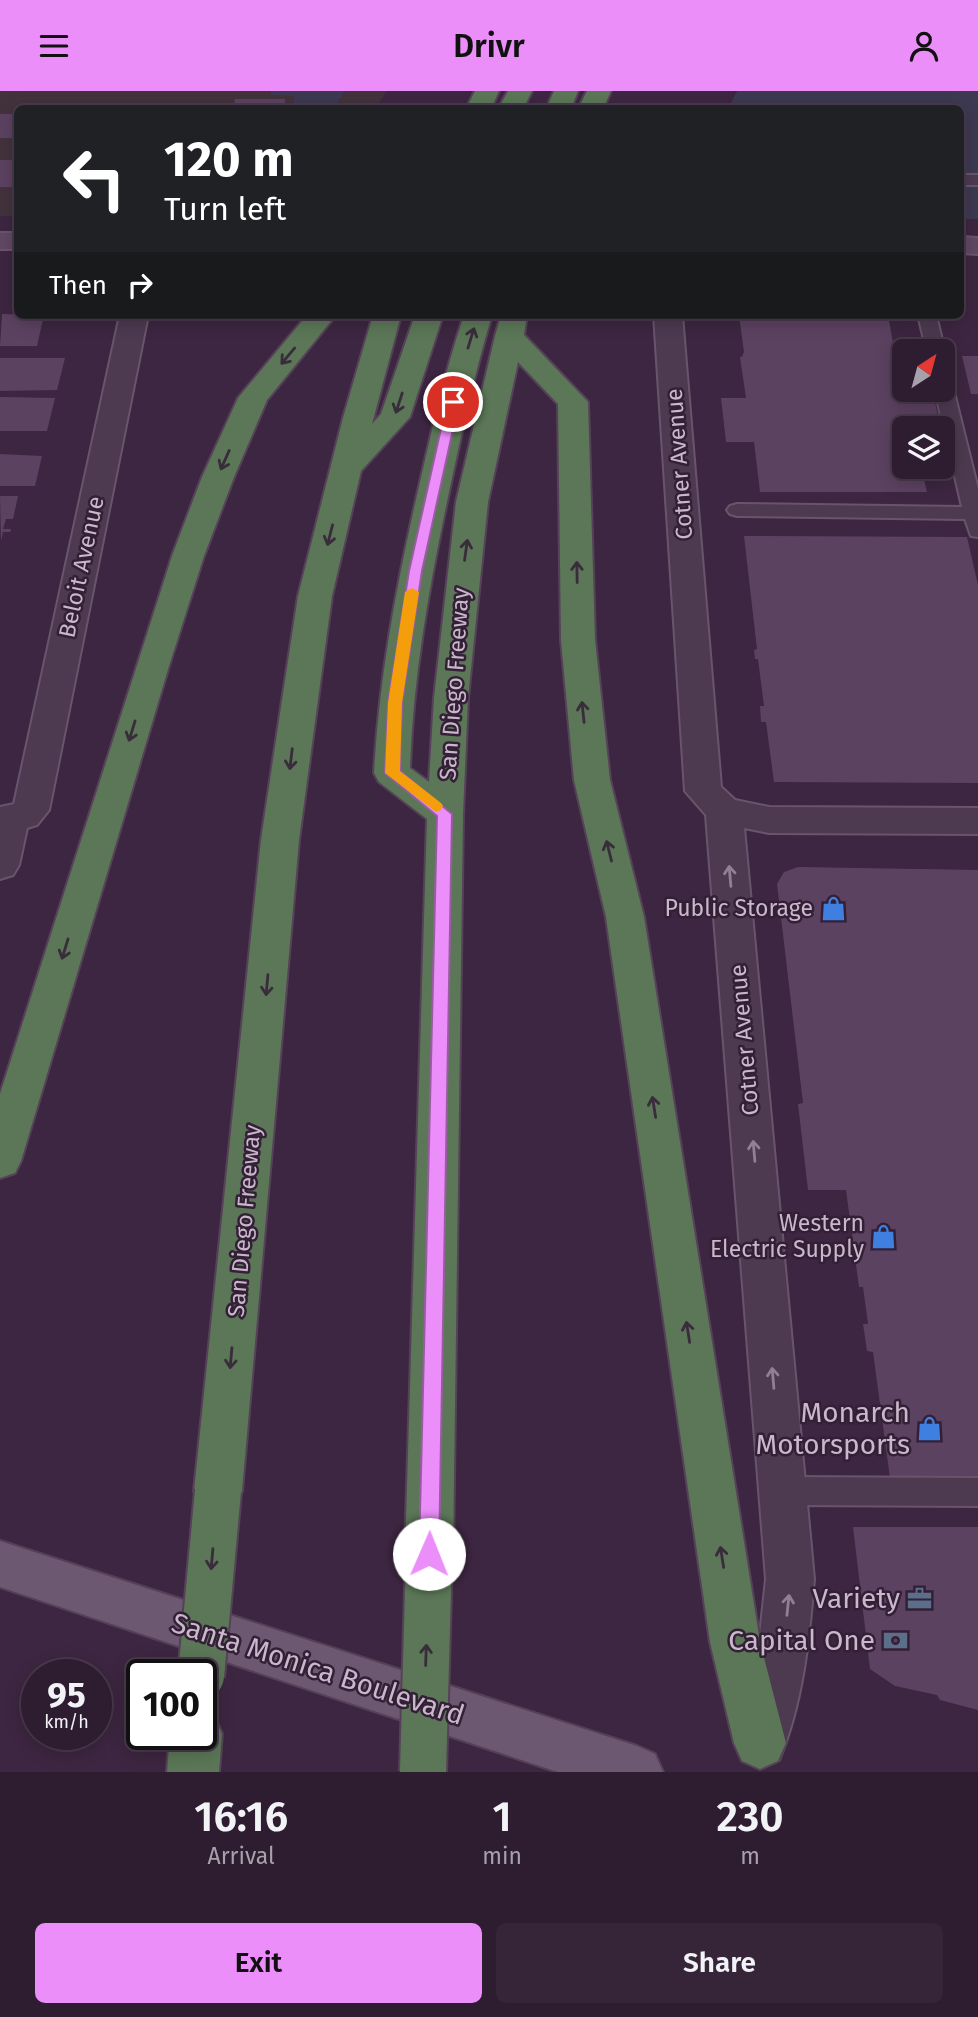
<!DOCTYPE html>
<html lang="en">
<head>
<meta charset="utf-8">
<style>
	:root { --surface:#2e1c31; --page:#362539; --text:#f1f3f6; --muted:#a7a1ab; --line:#493a4d; --accent:#eb8ef9 }
	body { margin:0; font-family:"Fira Sans",sans-serif; background:var(--page); color:var(--text); height:100vh; display:flex; flex-direction:column; font-size:26px; white-space:nowrap }
	* { box-sizing:border-box; margin:0 }
	p { font-size:23px; color:var(--muted) }
	.icon { flex:none; width:38px; height:38px; fill:none; stroke:currentColor; stroke-width:2; stroke-linecap:round; stroke-linejoin:round }
	.map { position:relative; height:1681px; overflow:hidden }
	.panel { display:flex; flex-direction:column; background:var(--surface); flex:1 }
	.panel>* { flex:none }
	.top-card { position:absolute; left:14px; top:14px; width:950px; height:214px; border-radius:10px; box-shadow:0 4px 18px #0003,0 0 0 2px var(--line); background:#202124; color:#fff; overflow:hidden }
	.needle { width:46px; rotate:36deg }
	.tools { position:absolute; left:892px; top:248px; display:grid; gap:14px }
	.tools a { display:grid; place-items:center; width:63px; height:63px; border-radius:10px; background:var(--surface); box-shadow:0 4px 18px #0003,0 0 0 2px var(--line); font-size:35px }
	.speed { position:absolute; left:21px; top:1568px; display:flex; gap:14px; font-size:35px; font-weight:700; text-align:center }
	.speed>* { display:grid; place-content:center; width:91px; height:91px; border-radius:50%; background:var(--surface); box-shadow:0 4px 18px #0003,0 0 0 2px var(--line); line-height:1 }
	.speed small { font-size:18px; font-weight:400 }
	.speed .limit { border:4px solid #111; border-radius:10px; background:#fff; color:#111 }
	.pin { position:absolute; display:grid; place-items:center; width:60px; height:60px; color:#fff; margin:-30px; border:4px solid #fff; border-radius:50%; box-shadow:0 2px 7px #0007 }
	.me { position:absolute; width:77px; margin:-38px; rotate:1deg; stroke-linejoin:round; filter:drop-shadow(0 0 5px #0008) }
	.turn { display:flex; align-items:center; gap:24px; height:147px; padding:0 35px; font-size:32px }
	.turn .icon { width:91px; height:91px; stroke-width:2.5 }
	.turn b { display:block; font-size:49px; line-height:60px }
	.then { display:flex; align-items:center; height:66px; padding:0 35px; background:#0003; gap:14px; font-size:26px }
	.eta { display:flex; justify-content:space-evenly; align-items:center; height:119px; text-align:center }
	.eta b { font-size:42px; font-weight:600; line-height:49px }
	.action { display:flex; gap:14px; margin-top:auto; padding:14px 35px }
	.action a { flex:1; height:80px; border-radius:10px; background:var(--accent); color:#111; font-size:28px; font-weight:600; line-height:80px; text-align:center }
	.action a+a { background:var(--page); color:var(--text) }
	header { display:flex; justify-content:space-between; align-items:center; height:91px; padding:0 35px; background:var(--accent); color:#111; font-size:32px; font-weight:600 }
	.map>svg:first-child { display:block }
</style>
</head>
<body>
<header><svg class="icon" aria-label="menu" viewBox="0 0 24 24"><path d="M4 6h16M4 12h16M4 18h16"/></svg>Drivr<svg class="icon" aria-label="person" viewBox="0 0 24 24"><circle cx="12" cy="8" r="4"/><path d="M4 21q1-7 8-7t8 7"/></svg></header>
<div class="map">
<svg width="978" height="1681" viewBox="0 0 978 1681">
	<rect width="100%" height="100%" fill="#3d2641"/>
	<!-- medical -->
	<path fill="#42323c" d="M 0,0 L 387,0 L 375,18 L 18,18 L 17,125 L 0,125 Z"/>
	<!-- green -->
	<path fill="#3d3952" d="M 271,0 L 345,0 L 333,18 L 293,17 L 294,5 L 271,4 Z
		M 737,0 L 978,0 L 978,128 L 961,128 L 961,18 L 728,18 Z"/>
	<!-- building -->
	<path fill="#5c4261" d="M 235,8 L 285,8 L 284,18 L 233,18 Z
		M 0,23 L 18,23 L 18,47 L 0,47 Z
		M 0,69 L 18,69 L 18,96 L 0,96 Z
		M 2,223 L 44,224 L 37,255 L 0,255 Z
		M 739,224 L 888,224 L 903,307 L 934,307 L 941,338 L 905,338 L 905,376 L 921,376 L 927,401 L 760,401 L 754,351 L 726,351 L 721,307 L 746,307 L 740,266 L 742,266 L 744,261 Z
		M 962,265 L 978,265 L 978,303 L 971,303 Z
		M 0,267 L 65,267 L 57,299 L 0,300 Z
		M 0,306 L 55,307 L 47,340 L 0,340 Z
		M 0,363 L 42,365 L 35,395 L 0,395 Z
		M 0,405 L 18,405 L 13,428 L 6,428 L 3,438 L 11,438 L 10,441 L 3,441 L 1,450 Z
		M 744,445 L 967,446 L 978,494 L 978,692 L 774,691 L 766,631 L 761,631 L 760,615 L 764,615 L 758,568 L 755,568 L 754,559 L 757,558 Z
		M 798,776 L 978,779 L 978,1387 L 890,1387 L 873,1261 L 867,1260 L 863,1233 L 868,1233 L 863,1196 L 859,1196 L 846,1099 L 808,1099 L 798,1013 L 803,1012 L 777,793 L 784,781 Z
		M 853,1436 L 978,1436 L 978,1619 L 940,1609 L 937,1604 L 895,1595 L 870,1578 Z"/>
	<g fill="none" stroke-linecap="round" stroke-linejoin="round">
		<defs>
			<path id="lane" d="M 961,84 L 978,84 L 978,94 L 961,94 Z
				M 918,224 L 936,224 L 945,261 L 943,264 L 943,261 L 927,261 Z
				M 943,287 L 952,293 L 978,398 L 978,446 L 971,445 L 965,428 L 737,425 L 730,423 L 727,419 L 730,415 L 737,413 L 962,416 L 935,299 L 943,299 Z
				M 783,1386 L 978,1387 L 978,1415 L 783,1414 L 772,1410 L 768,1400 L 772,1390 Z"/>
			<path id="street" d="M 120,224 L 148,224 L 49,719 L 37,734 L 27,737 L 19,774 L 13,784 L 0,788 L 0,716 L 14,713 Z
				M 654,224 L 682,224 L 721,696 L 735,709 L 769,716 L 978,717 L 978,743 L 769,742 L 744,737 L 814,1488 C 809,1549 803,1612 779,1669 L 761,1677 L 743,1669 L 735,1651 L 758,1562 L 766,1488 L 706,724 L 685,700 Z"/>
			<path id="secondary" d="M 0,142 L 18,142 L 18,158 L 0,158 Z
				M 961,146 L 978,147 L 978,163 L 961,162 Z"/>
			<path id="primary" d="M 0,1450 L 637,1655 L 655,1663 L 663,1681 L 558,1681 L 0,1496 Z"/>
			<path id="highway" d="M 475,0 L 499,0 L 491,18 L 466,18 Z
				M 508,0 L 532,0 L 523,18 L 498,18 Z
				M 554,0 L 578,0 L 571,18 L 546,18 Z
				M 587,0 L 611,0 L 603,18 L 578,18 Z
				M 307,224 L 336,224 L 267,309 L 234,386 L 204,465 L 169,575 L 21,1070 L 15,1082 L 0,1087 L 0,1003 L 172,465 L 202,386 L 238,307 Z
				M 373,224 L 401,224 L 372,333 L 381,323 L 415,224 L 443,224 L 410,326 L 361,380 L 332,505 L 299,749 L 242,1400 L 235,1416 L 218,1422 L 201,1416 L 194,1400 L 261,749 L 281,616 L 298,505 L 343,327 Z
				M 464,224 L 492,224 C 474,284 461,345 448,406 C 429,496 413,586 410,677 L 429,691 L 434,607 L 456,411 L 495,245 L 501,224 L 527,224 L 524,244 L 588,311 L 595,549 L 610,689 L 644,826 L 760,1551 L 786,1652 L 778,1670 L 760,1678 L 742,1670 L 734,1652 L 710,1551 L 606,826 L 574,689 L 561,549 L 558,313 L 518,271 L 488,411 L 468,607 L 463,723 L 453,1463 L 446,1479 L 429,1486 L 412,1479 L 405,1463 L 427,728 L 379,691 L 374,682 C 379,587 396,497 417,404 C 431,343 444,283 464,224 Z
				M 201,1619 L 214,1625 L 222,1643 L 219,1681 L 167,1681 L 170,1643 L 201,1643 Z"/>
		</defs>
		<!-- lane casing -->
		<use href="#lane" stroke="#69556b" stroke-width="4"/>
		<!-- street casing -->
		<use href="#street" stroke="#69556b" stroke-width="4"/>
		<!-- secondary casing -->
		<use href="#secondary" stroke="#69556b" stroke-width="4"/>
		<!-- primary casing -->
		<use href="#primary" stroke="#544157" stroke-width="4"/>
		<!-- highway casing -->
		<use href="#highway" stroke="#564258" stroke-width="4"/>
		<!-- lane -->
		<use href="#lane" fill="#4d3a51" fill-rule="evenodd"/>
		<!-- street -->
		<use href="#street" fill="#4d3a51" fill-rule="evenodd"/>
		<!-- secondary -->
		<use href="#secondary" fill="#614864" fill-rule="evenodd"/>
		<!-- primary -->
		<use href="#primary" fill="#6d5871" fill-rule="evenodd"/>
		<!-- highway -->
		<use href="#highway" fill="#5b7757" fill-rule="evenodd"/>
		<defs>
			<path id="highway-bridge" d="M 201,1585 L 218,1400
				M 423,1681 L 429,1463"/>
		</defs>
		<!-- highway-bridge casing -->
		<use href="#highway-bridge" stroke="#564258" stroke-width="50" stroke-linecap="butt"/>
		<!-- highway-bridge -->
		<use href="#highway-bridge" stroke="#5b7757" stroke-width="46"/>
	</g>
	<!-- one-way arrows -->
	<defs><path id="oneway-shaft" d="M-6 0H5M1.5-3L5.5 0L1.5 3" fill="none" stroke-width="1.6" stroke-linecap="round" stroke-linejoin="round" transform="scale(1.75)"/></defs>
	<g stroke="#392c3b">
		<use href="#oneway-shaft" transform="translate(471 247) rotate(-73)"/>
		<use href="#oneway-shaft" transform="translate(288 265) rotate(130)"/>
		<use href="#oneway-shaft" transform="translate(399 312) rotate(108)"/>
		<use href="#oneway-shaft" transform="translate(225 369) rotate(114)"/>
		<use href="#oneway-shaft" transform="translate(330 444) rotate(104)"/>
		<use href="#oneway-shaft" transform="translate(466 459) rotate(-82)"/>
		<use href="#oneway-shaft" transform="translate(577 481) rotate(-91)"/>
		<use href="#oneway-shaft" transform="translate(583 621) rotate(-96)"/>
		<use href="#oneway-shaft" transform="translate(132 640) rotate(107)"/>
		<use href="#oneway-shaft" transform="translate(291 668) rotate(97)"/>
		<use href="#oneway-shaft" transform="translate(609 760) rotate(-104)"/>
		<use href="#oneway-shaft" transform="translate(65 858) rotate(107)"/>
		<use href="#oneway-shaft" transform="translate(267 894) rotate(95)"/>
		<use href="#oneway-shaft" transform="translate(654 1016) rotate(-99)"/>
		<use href="#oneway-shaft" transform="translate(688 1241) rotate(-99)"/>
		<use href="#oneway-shaft" transform="translate(231 1267) rotate(95)"/>
		<use href="#oneway-shaft" transform="translate(722 1466) rotate(-99)"/>
		<use href="#oneway-shaft" transform="translate(212 1468) rotate(95)"/>
		<use href="#oneway-shaft" transform="translate(426 1564) rotate(-88)"/>
	</g>
	<g stroke="#917f94">
		<use href="#oneway-shaft" transform="translate(730 785) rotate(-95)"/>
		<use href="#oneway-shaft" transform="translate(754 1060) rotate(-95)"/>
		<use href="#oneway-shaft" transform="translate(773 1287) rotate(-95)"/>
		<use href="#oneway-shaft" transform="translate(788 1514) rotate(-84)"/>
	</g>
	<!-- route -->
	<path fill="#eb8ef9" stroke="#995ca2" stroke-width="2" d="M 453,307 L 459,311 L 422,480 L 402,612 L 400,680 L 452,723 L 439,1463 L 436,1470 L 429,1473 L 422,1470 L 419,1463 L 437,725 L 385,682 L 388,612 L 409,480 L 447,311 Z"/>
	<!-- slow -->
	<path fill="#f59e0b" d="M 412,497 L 419,501 L 402,612 L 400,680 L 441,712 L 443,715 L 441,719 L 436,721 L 385,682 L 388,612 L 405,501 Z"/>
	<!-- icons -->
	<defs>
		<symbol id="shop-bare" viewBox="-9 -9 18 18"><path d="M-5-2.5h2.3a2.7 3.5 0 0 1 5.4 0H5L5.5 6h-11ZM-1.5-2.5h3a1.5 2.3 0 0 0-3 0Z" fill="#3f7fe0" stroke="#331f36" stroke-width="2.5" paint-order="stroke"/></symbol>
		<symbol id="office-bare" viewBox="-9 -9 18 18"><path d="M-6-3h4V-5.5h4V-3h4V5H-6ZM-1-4.5V-3h2v-1.5ZM-6 0V1H6V0Z" fill="#5c6f8a" stroke="#331f36" stroke-width="2.5" paint-order="stroke"/></symbol>
		<symbol id="bank-bare" viewBox="-9 -9 18 18"><path d="M-6-4H6V4H-6ZM0-2.3a2.3 2.3 0 1 0 0 4.6a2.3 2.3 0 1 0 0-4.6Z" fill="#5c6f8a" stroke="#331f36" stroke-width="2.5" paint-order="stroke"/></symbol>
	</defs>
	<g fill-rule="evenodd">
		<use href="#shop-bare" x="816" y="800" width="35" height="35"/>
		<use href="#shop-bare" x="866" y="1128" width="35" height="35"/>
		<use href="#shop-bare" x="912" y="1320" width="35" height="35"/>
		<use href="#office-bare" x="902" y="1490" width="35" height="35"/>
		<use href="#bank-bare" x="878" y="1532" width="35" height="35"/>
	</g>
	<g text-anchor="middle" dominant-baseline="central" stroke-width="5" stroke-linejoin="round" paint-order="stroke">
		<!-- street labels -->
		<g font-size="23" fill="#c9b7cb" stroke="#331f36">
			<text transform="translate(679 373) rotate(-94)">Cotner Avenue</text>
			<text transform="translate(81 476) rotate(-78)">Beloit Avenue</text>
			<text transform="translate(454 593) rotate(-86)">San Diego Freeway</text>
			<text transform="translate(744 949) rotate(-95)">Cotner Avenue</text>
			<text transform="translate(244 1130) rotate(-85)">San Diego Freeway</text>
		</g>
		<!-- poi labels -->
		<g font-size="23" fill="#c9b7cb" stroke="#331f36" text-anchor="end">
			<text x="813" y="817">Public Storage</text>
			<text x="864" y="1132">Western<tspan x="864" dy="26">Electric Supply</tspan></text>
		</g>
		<!-- near-poi labels -->
		<g font-size="28" fill="#c9b7cb" stroke="#331f36" text-anchor="end">
			<text x="910" y="1321">Monarch<tspan x="910" dy="32">Motorsports</tspan></text>
			<text x="900" y="1507">Variety</text>
			<text x="875" y="1549">Capital One</text>
		</g>
		<!-- near-street labels -->
		<g font-size="28" fill="#c9b7cb" stroke="#331f36">
			<text transform="translate(318 1578) rotate(18)">Santa Monica Boulevard</text>
		</g>
	</g>
</svg>
<div class="tools">
<a><svg class="needle" viewBox="-14 -14 28 28"><path d="M0-13l5 13h-10z" fill="#e53935"/><path d="M0 13l5-13h-10z" fill="#a7a1ab"/></svg></a>
<a><svg class="icon" aria-label="layers" viewBox="0 0 24 24"><path d="M12 4l9 5-9 5-9-5zM3 14l9 5 9-5"/></svg></a>
</div>
<div class="speed"><div>95<small>km/h</small></div><div class="limit">100</div></div>
<div class="pin" style="left:453px;top:311px;background:#d93025"><svg class="icon" aria-label="arrive" viewBox="0 0 24 24"><path d="M6 21V4h12l-3 4 3 4H6"/></svg></div>
<svg class="me" style="left:429px;top:1463px" viewBox="-20 -20 40 40"><circle r="19" fill="#fff"/><path d="M0-13L10 11 0 6-10 11z" fill="#eb8ef9"/></svg>
<div class="top-card">
<div class="turn"><svg class="icon" aria-label="left" viewBox="0 0 24 24"><path d="M17 20v-9H6M10 6l-5 5 5 5"/></svg><div><b>120 m</b>Turn left</div></div>
<div class="then">Then<svg class="icon" aria-label="right" viewBox="0 0 24 24"><path d="M7 20v-9h11M14 6l5 5-5 5"/></svg></div>
</div>
</div>
<section class="panel">
<div class="eta">
<div><b>16:16</b><p>Arrival</p></div>
<div><b>1</b><p>min</p></div>
<div><b>230</b><p>m</p></div>
</div>
<div class="action"><a>Exit</a><a>Share</a></div>
</section>
</body>
</html>
